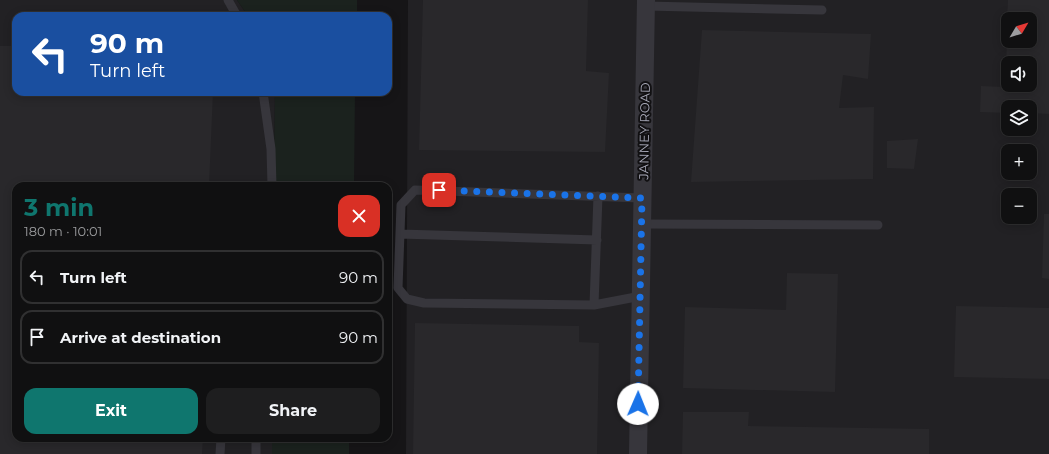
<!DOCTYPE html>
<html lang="en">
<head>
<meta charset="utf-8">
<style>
	:root { --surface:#101011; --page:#1e1e1f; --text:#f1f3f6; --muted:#9c9d9f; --line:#303031; --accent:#0f766e }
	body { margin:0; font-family:Montserrat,sans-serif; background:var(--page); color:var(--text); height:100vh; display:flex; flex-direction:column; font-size:15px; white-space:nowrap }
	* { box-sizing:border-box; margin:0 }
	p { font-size:13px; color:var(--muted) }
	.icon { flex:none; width:22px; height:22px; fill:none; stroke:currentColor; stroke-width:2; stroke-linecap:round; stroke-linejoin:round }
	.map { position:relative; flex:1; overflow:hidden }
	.panel { position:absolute; left:12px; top:182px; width:380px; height:260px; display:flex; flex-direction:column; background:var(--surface); border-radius:12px; box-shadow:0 2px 10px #0003,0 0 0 1px var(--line) }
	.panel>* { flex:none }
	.hud { position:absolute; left:12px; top:12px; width:380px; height:84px; border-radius:12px; box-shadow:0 2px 10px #0003,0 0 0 1px var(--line); background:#1a4fa0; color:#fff; overflow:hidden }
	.needle { width:26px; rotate:52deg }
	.fabs { position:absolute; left:1001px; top:12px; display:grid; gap:8px }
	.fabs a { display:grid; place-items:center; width:36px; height:36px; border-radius:8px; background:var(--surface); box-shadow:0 2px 10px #0003,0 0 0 1px var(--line); font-size:20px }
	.pin { position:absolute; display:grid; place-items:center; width:34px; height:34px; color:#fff; margin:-17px; border-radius:8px; box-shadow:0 2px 6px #0006 }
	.me { position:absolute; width:44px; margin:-22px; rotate:1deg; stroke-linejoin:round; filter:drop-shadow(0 0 3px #0008) }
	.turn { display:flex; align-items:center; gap:14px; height:84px; padding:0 12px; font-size:18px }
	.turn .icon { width:52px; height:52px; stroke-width:2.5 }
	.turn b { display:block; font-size:28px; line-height:34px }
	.round { display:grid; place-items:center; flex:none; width:42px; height:42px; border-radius:12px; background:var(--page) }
	.summary { display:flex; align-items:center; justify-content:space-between; height:68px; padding:0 12px }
	h1 { font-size:24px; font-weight:700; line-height:30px; color:var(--accent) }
	.cta { display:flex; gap:8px; margin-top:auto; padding:8px 12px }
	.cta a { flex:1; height:46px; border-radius:12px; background:var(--accent); color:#fff; font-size:16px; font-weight:700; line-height:46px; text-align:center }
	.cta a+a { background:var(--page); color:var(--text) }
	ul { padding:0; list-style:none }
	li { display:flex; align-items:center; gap:12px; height:54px; margin:0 8px 6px; padding:0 4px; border:2px solid var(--line); border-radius:12px }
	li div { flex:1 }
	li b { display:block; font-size:15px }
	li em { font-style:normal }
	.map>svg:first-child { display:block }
</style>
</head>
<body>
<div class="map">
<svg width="1049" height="454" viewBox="0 0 1049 454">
	<rect width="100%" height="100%" fill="#161517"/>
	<!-- built -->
	<path fill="#222124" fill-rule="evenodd" d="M 0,0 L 237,0 L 248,16 L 16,16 L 16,92 L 275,92 L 274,186 L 16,186 L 16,438 L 272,438 L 272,454 L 0,454 Z
		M 408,0 L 1049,0 L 1049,454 L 406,454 ZM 1008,19 L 1030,19 L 1030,41 L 1008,41 ZM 1008,63 L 1030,63 L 1030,85 L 1008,85 ZM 1008,107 L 1030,107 L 1030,129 L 1008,129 ZM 1008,151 L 1030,151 L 1030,173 L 1008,173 ZM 1008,195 L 1030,195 L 1030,217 L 1008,217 Z"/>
	<!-- green -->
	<path fill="#1b221e" d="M 237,0 L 357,0 L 357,16 L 248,16 Z
		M 275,92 L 355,92 L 354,186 L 274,186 Z
		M 272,438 L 349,438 L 349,454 L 272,454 Z"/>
	<!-- building -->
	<path fill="#29282b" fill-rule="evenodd" d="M 423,0 L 588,0 L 586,71 L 609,73 L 605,152 L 419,150 Z
		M 1008,0 L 1049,0 L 1049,114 L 1030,113 L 1030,107 L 1008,107 L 1008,113 L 980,112 L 981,86 L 1005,87 L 1007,41 L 1030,41 L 1030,19 L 1007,19 ZM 1008,63 L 1030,63 L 1030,85 L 1008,85 Z
		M 702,30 L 871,34 L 868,79 L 843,75 L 839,108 L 874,107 L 873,179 L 691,182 Z
		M 0,46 L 16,46 L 16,92 L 213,92 L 209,186 L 16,186 L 16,438 L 203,438 L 202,454 L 0,454 Z
		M 918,139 L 914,169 L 887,168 L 887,141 Z
		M 1044,214 L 1049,214 L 1049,279 L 1042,278 Z
		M 787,273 L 838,274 L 835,392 L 683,388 L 685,307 L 786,310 Z
		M 956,306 L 1049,308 L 1049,379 L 954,377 Z
		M 415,323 L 579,326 L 579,342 L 599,343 L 597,454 L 413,454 Z
		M 683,412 L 749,412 L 748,426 L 929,429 L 929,454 L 682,454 Z"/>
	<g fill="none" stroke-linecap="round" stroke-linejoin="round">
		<!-- service -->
		<path stroke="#37363c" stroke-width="9" d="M 228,0 L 237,16
			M 646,6 L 822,10
			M 263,92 L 271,149 L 272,186
			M 642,224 L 878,225
			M 400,234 L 597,240
			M 641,296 L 594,305 L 424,303 L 407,299 L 398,288 L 401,205 L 415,190 L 642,198
			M 594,305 L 598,196
			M 220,454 L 221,438
			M 256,454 L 256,438"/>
		<!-- minor -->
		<path stroke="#37363c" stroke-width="18" d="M 638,454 L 646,0"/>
	</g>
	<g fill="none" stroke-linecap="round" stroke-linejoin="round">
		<!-- route -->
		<path stroke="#1a73e8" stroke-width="7" stroke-dasharray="0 12.6" d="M 439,190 L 642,198 L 638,404"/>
	</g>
	<g text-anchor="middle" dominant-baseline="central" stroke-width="4" stroke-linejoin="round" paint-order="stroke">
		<!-- street labels -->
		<g font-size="13" fill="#a7a8b7" stroke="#111012">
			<text transform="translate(644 131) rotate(-89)">JANNEY ROAD</text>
		</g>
	</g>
</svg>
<div class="fabs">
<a><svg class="needle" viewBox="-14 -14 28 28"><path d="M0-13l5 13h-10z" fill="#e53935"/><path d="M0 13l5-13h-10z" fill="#9c9d9f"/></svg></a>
<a><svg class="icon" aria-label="sound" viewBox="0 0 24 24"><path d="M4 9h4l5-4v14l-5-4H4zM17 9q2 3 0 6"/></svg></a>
<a><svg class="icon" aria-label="layers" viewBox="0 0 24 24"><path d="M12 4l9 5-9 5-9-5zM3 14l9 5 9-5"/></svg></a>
<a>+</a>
<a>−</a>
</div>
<div class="pin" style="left:439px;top:190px;background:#d93025"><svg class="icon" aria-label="arrive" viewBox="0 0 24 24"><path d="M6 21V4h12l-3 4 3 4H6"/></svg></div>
<svg class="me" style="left:638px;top:404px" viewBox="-20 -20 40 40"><circle r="19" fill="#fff"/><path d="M0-13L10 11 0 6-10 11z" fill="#1a73e8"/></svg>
<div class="hud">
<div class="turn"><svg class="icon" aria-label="left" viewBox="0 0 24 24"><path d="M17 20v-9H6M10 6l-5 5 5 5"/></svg><div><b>90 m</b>Turn left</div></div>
</div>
<section class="panel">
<div class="summary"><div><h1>3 min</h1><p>180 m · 10:01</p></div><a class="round" style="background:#d93025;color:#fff"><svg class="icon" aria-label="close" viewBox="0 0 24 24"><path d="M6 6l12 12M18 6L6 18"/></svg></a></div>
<ul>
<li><svg class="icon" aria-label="left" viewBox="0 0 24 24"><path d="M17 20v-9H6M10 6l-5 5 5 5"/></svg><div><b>Turn left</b></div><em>90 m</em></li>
<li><svg class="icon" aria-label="arrive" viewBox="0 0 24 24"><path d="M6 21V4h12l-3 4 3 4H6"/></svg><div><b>Arrive at destination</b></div><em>90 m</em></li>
</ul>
<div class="cta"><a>Exit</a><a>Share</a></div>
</section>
</div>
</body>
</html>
